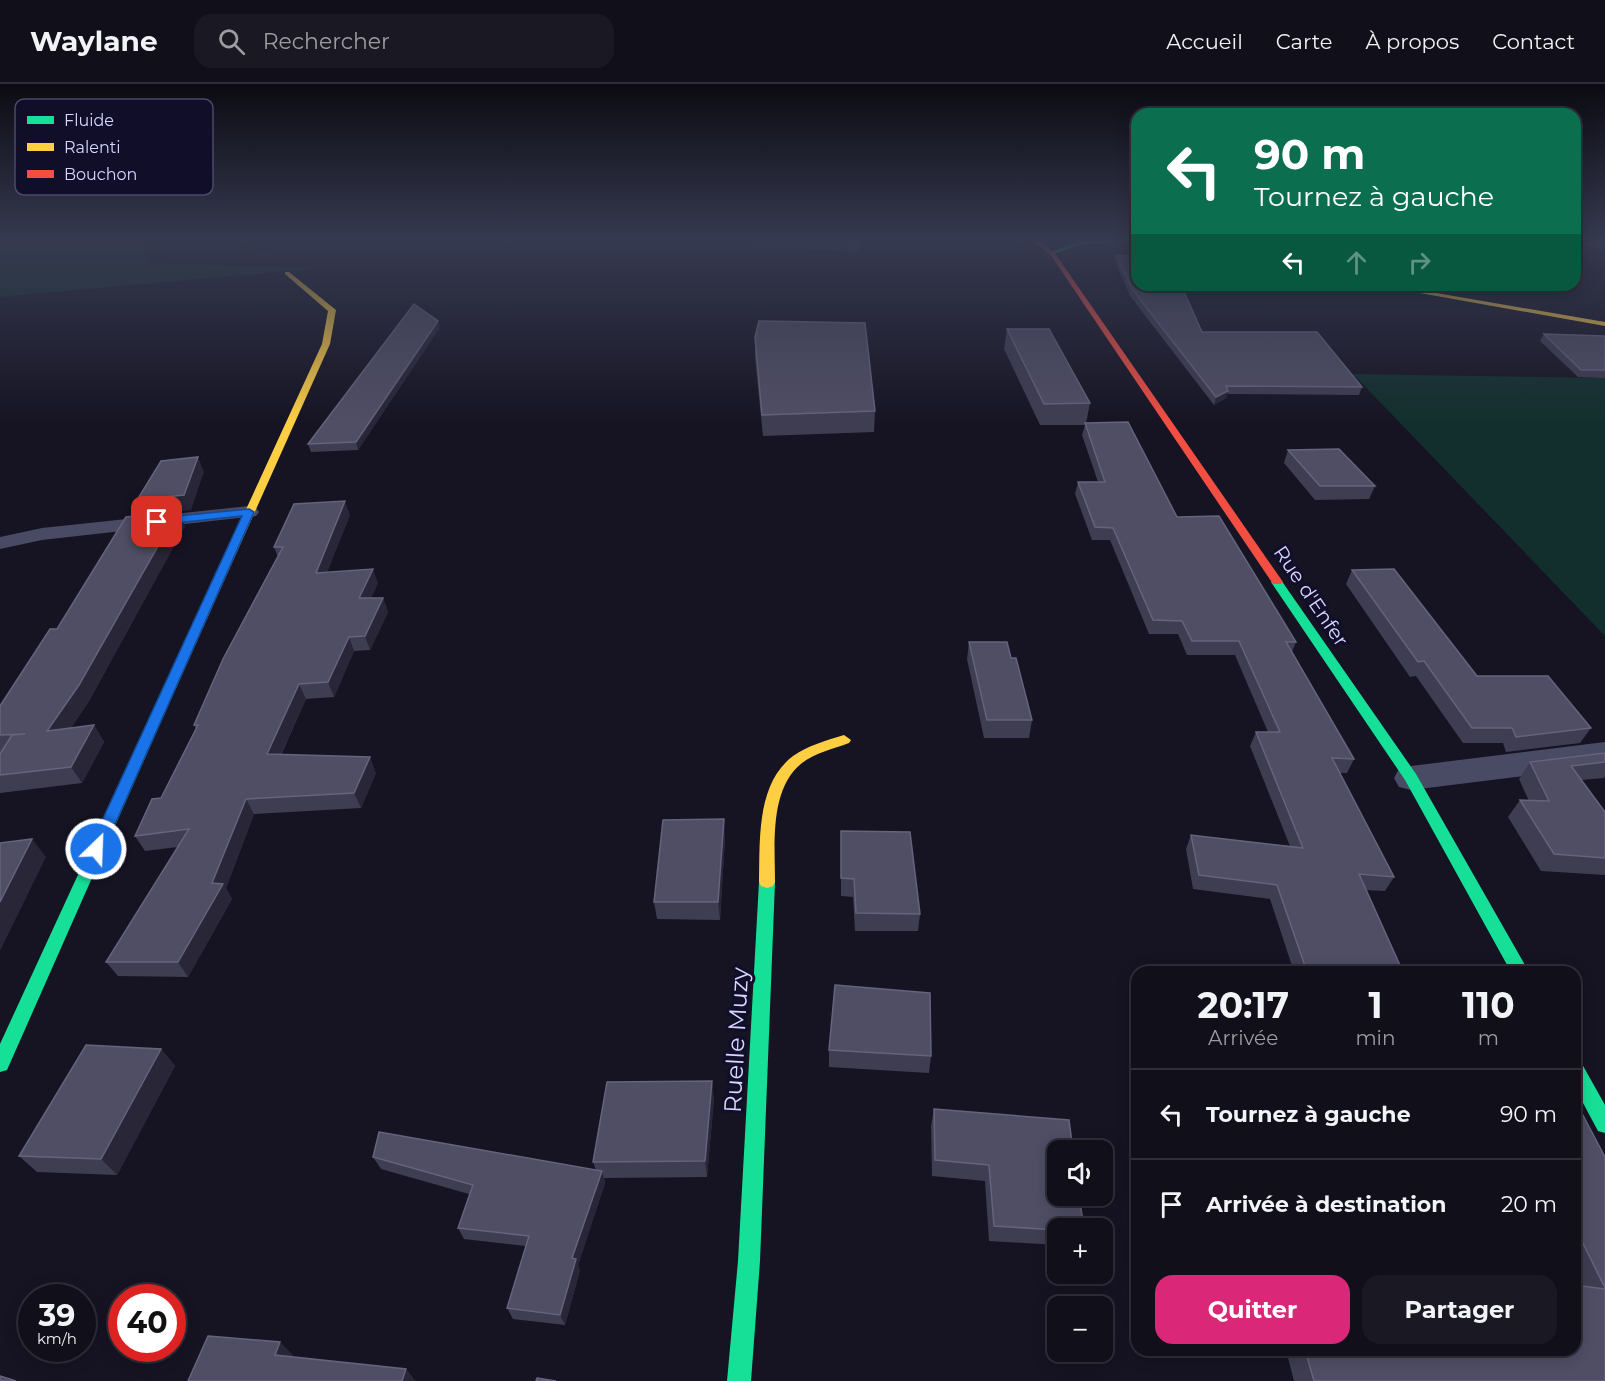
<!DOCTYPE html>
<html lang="fr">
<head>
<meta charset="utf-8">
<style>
	:root { --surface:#100f1a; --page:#191823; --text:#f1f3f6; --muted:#9c9ca2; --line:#302f39; --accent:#db2777 }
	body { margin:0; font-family:Montserrat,sans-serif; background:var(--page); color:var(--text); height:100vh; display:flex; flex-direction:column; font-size:22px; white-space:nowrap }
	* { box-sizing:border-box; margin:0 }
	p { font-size:20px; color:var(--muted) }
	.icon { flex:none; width:33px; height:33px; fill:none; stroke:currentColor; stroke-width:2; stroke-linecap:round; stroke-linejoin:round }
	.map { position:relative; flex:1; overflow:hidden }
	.sheet { position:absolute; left:1131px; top:882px; width:450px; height:390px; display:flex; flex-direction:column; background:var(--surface); border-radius:18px; box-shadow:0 3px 15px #0003,0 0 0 2px var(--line) }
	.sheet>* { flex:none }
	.hud { position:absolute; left:1131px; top:24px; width:450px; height:183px; border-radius:18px; box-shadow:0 3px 15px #0003,0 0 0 2px var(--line); background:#0b6e4f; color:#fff; overflow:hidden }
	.buttons { position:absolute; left:1047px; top:1056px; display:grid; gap:12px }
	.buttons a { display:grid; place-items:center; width:66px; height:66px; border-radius:12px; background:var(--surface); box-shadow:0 3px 15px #0003,0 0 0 2px var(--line); font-size:30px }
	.speed { position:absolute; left:18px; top:1200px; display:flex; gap:12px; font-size:30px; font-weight:700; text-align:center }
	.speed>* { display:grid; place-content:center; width:78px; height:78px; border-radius:50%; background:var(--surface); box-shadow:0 3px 15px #0003,0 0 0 2px var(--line); line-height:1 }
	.speed small { font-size:15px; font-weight:400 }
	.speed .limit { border:9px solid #d22; background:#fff; color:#111 }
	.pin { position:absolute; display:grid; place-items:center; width:51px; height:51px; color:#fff; margin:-26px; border-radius:12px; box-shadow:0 3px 9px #0006 }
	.me { position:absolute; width:66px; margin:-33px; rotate:24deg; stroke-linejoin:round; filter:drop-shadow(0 0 4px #0008) }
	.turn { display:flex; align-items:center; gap:21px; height:126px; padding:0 24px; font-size:27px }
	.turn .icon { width:78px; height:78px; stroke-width:2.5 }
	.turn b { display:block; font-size:42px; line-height:51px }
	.lanes { display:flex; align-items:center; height:57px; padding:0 24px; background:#0003; justify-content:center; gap:30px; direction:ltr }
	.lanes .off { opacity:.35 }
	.eta { display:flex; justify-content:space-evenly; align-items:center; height:102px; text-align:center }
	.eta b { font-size:36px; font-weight:700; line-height:42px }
	.cta { display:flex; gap:12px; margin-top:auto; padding:12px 24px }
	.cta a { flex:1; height:69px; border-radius:18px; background:var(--accent); color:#fff; font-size:24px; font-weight:700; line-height:69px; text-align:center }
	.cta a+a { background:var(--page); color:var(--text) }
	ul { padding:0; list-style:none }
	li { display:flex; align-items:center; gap:18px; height:90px; padding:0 24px; border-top:2px solid var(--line) }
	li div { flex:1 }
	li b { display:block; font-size:22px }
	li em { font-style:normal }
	header { display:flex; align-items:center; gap:36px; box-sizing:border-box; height:84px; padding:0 30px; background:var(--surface); border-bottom:2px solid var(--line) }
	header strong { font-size:28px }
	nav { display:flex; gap:33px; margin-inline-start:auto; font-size:21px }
	.search { width:420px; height:54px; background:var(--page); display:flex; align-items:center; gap:15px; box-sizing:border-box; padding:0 21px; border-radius:18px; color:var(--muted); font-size:22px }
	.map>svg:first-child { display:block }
</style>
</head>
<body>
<header>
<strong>Waylane</strong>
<div class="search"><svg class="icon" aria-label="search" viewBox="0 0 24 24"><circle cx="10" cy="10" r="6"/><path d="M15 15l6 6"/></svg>Rechercher</div>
<nav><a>Accueil</a><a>Carte</a><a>À propos</a><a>Contact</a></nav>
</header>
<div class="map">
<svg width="1605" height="1297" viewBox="0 0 1605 1297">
	<rect width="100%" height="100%" fill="#161423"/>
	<!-- green -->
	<path fill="#122f2d" d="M 0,157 L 141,157 L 148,179 L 319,184 L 0,213 Z
		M 1353,290 L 1605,294 L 1605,552 Z"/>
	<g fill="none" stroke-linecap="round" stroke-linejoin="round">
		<!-- path -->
		<path stroke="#495b6a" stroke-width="2" stroke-dasharray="1.5 2" stroke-linecap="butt" d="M 244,157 L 265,173"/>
		<!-- lane -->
		<path fill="#494a64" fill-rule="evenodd" d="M 1575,157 L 1605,157 L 1605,164 L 1575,162 Z
			M 249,422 L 256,424 L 259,428 L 256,432 L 42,456 L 0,465 L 0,453 L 42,444 Z"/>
		<!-- street -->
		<path fill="#494a64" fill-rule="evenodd" d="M 1605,658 L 1605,682 L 1411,706 L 1399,703 L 1394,694 L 1399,685 L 1411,682 Z"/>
		<!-- fast -->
		<path fill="#16e098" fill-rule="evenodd" d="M 1079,157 L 1116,157 L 1080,161 L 1054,170 L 1049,169 Z
			M 1277,495 L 1281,496 L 1416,690 L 1529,888 L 1511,888 L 1405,696 L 1271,498 Z
			M 170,600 L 176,604 L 7,986 L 0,988 L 0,960 L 164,604 Z
			M 767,792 L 773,794 L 775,798 L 760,1177 L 751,1297 L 727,1297 L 738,1177 L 759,798 L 761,794 Z
			M 1575,977 L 1582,980 L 1605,1021 L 1605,1049 L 1598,1047 L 1575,1004 Z"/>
		<!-- slow -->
		<path fill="#ffcf43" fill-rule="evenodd" d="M 285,188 L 289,188 L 336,226 L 330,260 L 176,604 L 170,608 L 165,607 L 164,604 L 322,260 L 328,227 L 285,190 Z
			M 1375,201 L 1390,201 L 1605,238 L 1605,242 Z
			M 844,651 L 851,656 L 849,659 C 833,665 815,669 802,679 C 769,705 775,761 775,798 L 773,802 L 767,804 L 761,802 L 759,798 C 760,757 756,700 793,672 C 807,662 827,656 844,651 Z"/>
		<!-- jam -->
		<path fill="#f24e42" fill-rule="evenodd" d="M 1032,157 L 1039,157 L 1054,168 L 1283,498 L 1281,500 L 1273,500 L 1050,170 Z"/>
	</g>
	<!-- wall -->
	<path fill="#3f3d52" d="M 751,157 L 860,157 L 860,167 L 751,164 Z
		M 1116,171 L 1202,248 L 1362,303 L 1359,311 L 1227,310 L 1226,314 L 1214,321 L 1130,212 L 1115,177 Z
		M 440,243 L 358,366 L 311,368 L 308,360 Z
		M 1007,245 L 1090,319 L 1086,339 L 1177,433 L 1296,558 L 1292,568 L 1354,675 L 1347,689 L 1339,689 L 1394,793 L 1385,807 L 1366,806 L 1403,888 L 1294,888 L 1270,815 L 1193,805 L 1186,765 L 1191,751 L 1290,762 L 1250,662 L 1256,648 L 1268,648 L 1235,571 L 1187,571 L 1178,550 L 1149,550 L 1110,456 L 1092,456 L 1075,410 L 1078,398 L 1098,398 L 1082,351 L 1085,341 L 1040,341 L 1004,265 Z
		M 1544,250 L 1605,252 L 1605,294 L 1578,293 L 1540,257 Z
		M 755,253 L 875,327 L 874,348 L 763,352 L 755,273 Z
		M 1288,366 L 1375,402 L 1369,415 L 1315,416 L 1284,379 Z
		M 350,431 L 327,488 L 378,499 L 371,514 L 383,514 L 388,528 L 370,566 L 354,567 L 334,613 L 306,615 L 281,671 L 376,689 L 361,724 L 254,730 L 226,804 L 232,815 L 188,893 L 118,892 L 106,878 L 178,763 L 145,767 L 135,752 L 161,714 L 196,645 L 194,641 L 278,473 L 274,463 Z
		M 185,442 L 89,617 L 71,644 L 94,641 L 104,658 L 82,699 L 0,709 L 0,670 L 2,668 L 0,668 L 0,622 L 57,545 Z
		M 1352,486 L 1477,592 L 1591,644 L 1580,659 L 1506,668 L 1503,659 L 1463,659 L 1416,592 L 1410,593 L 1346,500 Z
		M 969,558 L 1032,636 L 1029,654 L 984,654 L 967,575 Z
		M 1605,669 L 1605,692 L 1604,694 L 1581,696 L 1605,728 L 1605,791 L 1541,787 L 1508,733 L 1520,716 L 1529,717 L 1519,695 L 1530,678 Z
		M 841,747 L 920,830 L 918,847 L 855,847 L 853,813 L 841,812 Z
		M 725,753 L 720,836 L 657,835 L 654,818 Z
		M 161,965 L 175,982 L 117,1091 L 37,1088 L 19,1072 Z
		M 829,966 L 931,972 L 929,989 L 829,983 Z
		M 714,1014 L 707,1093 L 604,1094 L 605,1099 L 578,1181 L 580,1186 L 565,1241 L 513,1235 L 507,1224 L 526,1162 L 464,1155 L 458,1144 L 469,1110 L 381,1085 L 373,1073 L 596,1086 L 593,1078 Z
		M 1575,1016 L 1605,1073 L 1605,1297 L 1294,1297 L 1286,1266 L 1575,1266 Z
		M 934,1025 L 1058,1144 L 1058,1161 L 989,1157 L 985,1097 L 932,1092 L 931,1042 Z"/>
	<!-- shaded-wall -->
	<path fill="#282637" d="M 438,237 L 440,243 L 358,366 L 356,358 Z
		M 1228,307 L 1226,314 L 1214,321 L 1216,313 Z
		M 198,373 L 204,388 L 191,426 L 144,431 L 137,416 Z
		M 345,417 L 350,431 L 321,503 L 316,489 Z
		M 178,427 L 185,442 L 89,617 L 58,663 L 47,647 Z
		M 373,485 L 378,499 L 364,529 L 359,514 Z
		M 383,514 L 388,528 L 370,566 L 365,552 Z
		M 349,553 L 354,567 L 334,613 L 328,598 Z
		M 299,600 L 306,615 L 274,685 L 267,670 Z
		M 94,641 L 104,658 L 82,699 L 71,683 Z
		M 370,673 L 376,689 L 361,724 L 354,709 Z
		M 246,715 L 254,730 L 226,804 L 232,815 L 188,893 L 178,878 Z
		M 724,735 L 725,753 L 720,836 L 718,818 Z
		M 32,755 L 46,773 L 0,867 L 0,818 Z
		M 161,965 L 175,982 L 117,1091 L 101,1075 Z
		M 712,997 L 714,1014 L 707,1093 L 705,1077 Z
		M 602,1087 L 605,1099 L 578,1181 L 580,1186 L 565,1241 L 560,1231 L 572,1174 Z
		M 280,1258 L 293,1271 L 289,1283 L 275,1271 Z
		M 406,1285 L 416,1297 L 402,1297 Z"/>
	<!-- building -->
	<path fill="#504e65" stroke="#65637d" stroke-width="1.5" d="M 810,157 L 860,157 L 861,159 Z
		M 1116,171 L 1137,172 L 1137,201 L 1181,201 L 1202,248 L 1317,248 L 1362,303 L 1226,302 L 1228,307 L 1216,313 L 1132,205 Z
		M 414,220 L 438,237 L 356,358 L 308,360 Z
		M 759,237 L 865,239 L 875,327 L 762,331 L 755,253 Z
		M 1007,245 L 1049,245 L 1090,319 L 1044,320 Z
		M 1544,250 L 1605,252 L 1605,286 L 1581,286 Z
		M 1128,338 L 1177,433 L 1219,432 L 1296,558 L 1286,558 L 1354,675 L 1332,674 L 1394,793 L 1359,790 L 1403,888 L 1341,888 L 1306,885 L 1277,801 L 1199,791 L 1191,751 L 1303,764 L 1256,648 L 1280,648 L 1239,557 L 1192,557 L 1182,537 L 1153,536 L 1113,444 L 1095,443 L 1078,398 L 1105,398 L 1085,339 Z
		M 1339,365 L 1375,402 L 1320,402 L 1288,366 Z
		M 198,373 L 184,411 L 137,416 L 161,377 Z
		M 345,417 L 316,489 L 373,485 L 359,514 L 383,514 L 365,552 L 349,553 L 328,598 L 299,600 L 267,670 L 370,673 L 354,709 L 246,715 L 212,799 L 223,800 L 178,878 L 106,878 L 189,745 L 135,752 L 152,715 L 161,714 L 198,641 L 194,641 L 223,575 L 283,463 L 274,463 L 294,420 Z
		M 178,427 L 79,601 L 47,647 L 94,641 L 71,683 L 0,691 L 0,670 L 12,651 L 25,650 L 0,651 L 0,622 L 50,545 L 57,545 L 126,433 Z
		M 1394,485 L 1477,592 L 1548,592 L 1591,644 L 1516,653 L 1512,644 L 1472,644 L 1424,577 L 1418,578 L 1352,486 Z
		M 969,558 L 1007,558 L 1011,574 L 1016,574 L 1032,636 L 987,636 Z
		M 1605,669 L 1605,678 L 1571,682 L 1605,728 L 1605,774 L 1554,770 L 1520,716 L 1549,717 L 1530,678 Z
		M 724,735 L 718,818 L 654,818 L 663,736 Z
		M 841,747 L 910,748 L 920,830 L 856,829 L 854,795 L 841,794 Z
		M 32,755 L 0,818 L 0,759 Z
		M 835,901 L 930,909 L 931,972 L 829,966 Z
		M 86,961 L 161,965 L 101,1075 L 19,1072 Z
		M 712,997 L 705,1077 L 593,1078 L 607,998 Z
		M 1575,1016 L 1605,1073 L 1605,1204 L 1575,1143 Z
		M 934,1025 L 1069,1036 L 1073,1066 L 1058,1066 L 1058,1112 L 1079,1112 L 1084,1144 L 1058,1144 L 1058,1146 L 994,1142 L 989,1081 L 935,1076 Z
		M 379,1048 L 602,1087 L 572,1174 L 576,1175 L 560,1231 L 507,1224 L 529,1152 L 458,1144 L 473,1101 L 373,1073 Z
		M 1575,1201 L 1605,1205 L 1605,1297 L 1314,1297 L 1305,1266 L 1575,1266 Z
		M 208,1252 L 280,1258 L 275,1271 L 406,1285 L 402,1297 L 188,1297 Z
		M 0,1292 L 16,1297 L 0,1297 Z
		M 537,1294 L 556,1297 L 536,1297 Z"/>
	<!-- sky -->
	<linearGradient id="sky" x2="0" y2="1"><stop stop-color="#0c0b13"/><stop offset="0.46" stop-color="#363a50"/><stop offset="1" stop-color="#363a50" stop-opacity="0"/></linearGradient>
	<rect width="1605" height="339" fill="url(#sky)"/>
	<!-- route -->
	<path fill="#1a73e8" stroke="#114b97" stroke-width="1.5" d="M 249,425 L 254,428 L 104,765 L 102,770 L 91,770 L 89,765 L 242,432 L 157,441 L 152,438 L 157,434 Z"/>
	<g text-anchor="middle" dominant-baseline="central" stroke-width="6" stroke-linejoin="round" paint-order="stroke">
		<!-- street labels -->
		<g font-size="20" fill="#d7d6ff" stroke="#110e29">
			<text transform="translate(1311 512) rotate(56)">Rue d'Enfer</text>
		</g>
		<!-- near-street labels -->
		<g font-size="24" fill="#d7d6ff" stroke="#110e29">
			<text transform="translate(736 956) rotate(-87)">Ruelle Muzy</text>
		</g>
	</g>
	<!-- legend -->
	<rect x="15" y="15" width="198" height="96" rx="9" fill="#110e29" stroke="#4c4a69" stroke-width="1.5"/>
	<rect x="27" y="32" width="27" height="8" fill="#16e098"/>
	<rect x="27" y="59" width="27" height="8" fill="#ffcf43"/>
	<rect x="27" y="86" width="27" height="8" fill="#f24e42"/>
	<g font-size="16" fill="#d7d6ff">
		<text x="64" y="42">Fluide</text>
		<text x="64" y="69">Ralenti</text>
		<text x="64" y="96">Bouchon</text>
	</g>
</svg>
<div class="buttons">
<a><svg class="icon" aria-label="sound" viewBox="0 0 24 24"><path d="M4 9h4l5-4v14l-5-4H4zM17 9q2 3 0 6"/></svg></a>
<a>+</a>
<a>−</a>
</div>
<div class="speed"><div>39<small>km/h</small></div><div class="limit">40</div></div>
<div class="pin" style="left:157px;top:438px;background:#d93025"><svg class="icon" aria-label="arrive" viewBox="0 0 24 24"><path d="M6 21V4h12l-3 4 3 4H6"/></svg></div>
<svg class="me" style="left:96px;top:765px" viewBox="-20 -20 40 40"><circle r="17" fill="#1a73e8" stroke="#fff" stroke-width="3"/><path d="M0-11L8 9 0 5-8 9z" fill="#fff"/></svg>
<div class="hud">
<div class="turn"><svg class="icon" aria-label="left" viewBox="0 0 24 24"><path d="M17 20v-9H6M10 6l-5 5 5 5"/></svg><div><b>90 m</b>Tournez à gauche</div></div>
<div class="lanes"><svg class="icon" aria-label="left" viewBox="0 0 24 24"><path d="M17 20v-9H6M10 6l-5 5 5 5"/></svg><svg class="icon off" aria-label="ahead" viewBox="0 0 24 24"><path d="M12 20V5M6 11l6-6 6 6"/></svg><svg class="icon off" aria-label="right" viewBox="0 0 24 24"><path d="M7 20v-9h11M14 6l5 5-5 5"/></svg></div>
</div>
<section class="sheet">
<div class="eta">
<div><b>20:17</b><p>Arrivée</p></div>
<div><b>1</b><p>min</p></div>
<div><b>110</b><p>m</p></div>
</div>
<ul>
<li><svg class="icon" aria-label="left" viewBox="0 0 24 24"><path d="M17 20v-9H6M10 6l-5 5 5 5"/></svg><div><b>Tournez à gauche</b></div><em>90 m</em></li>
<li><svg class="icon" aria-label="arrive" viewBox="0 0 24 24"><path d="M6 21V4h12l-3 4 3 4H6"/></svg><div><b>Arrivée à destination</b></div><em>20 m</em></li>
</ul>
<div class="cta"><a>Quitter</a><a>Partager</a></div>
</section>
</div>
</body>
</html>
